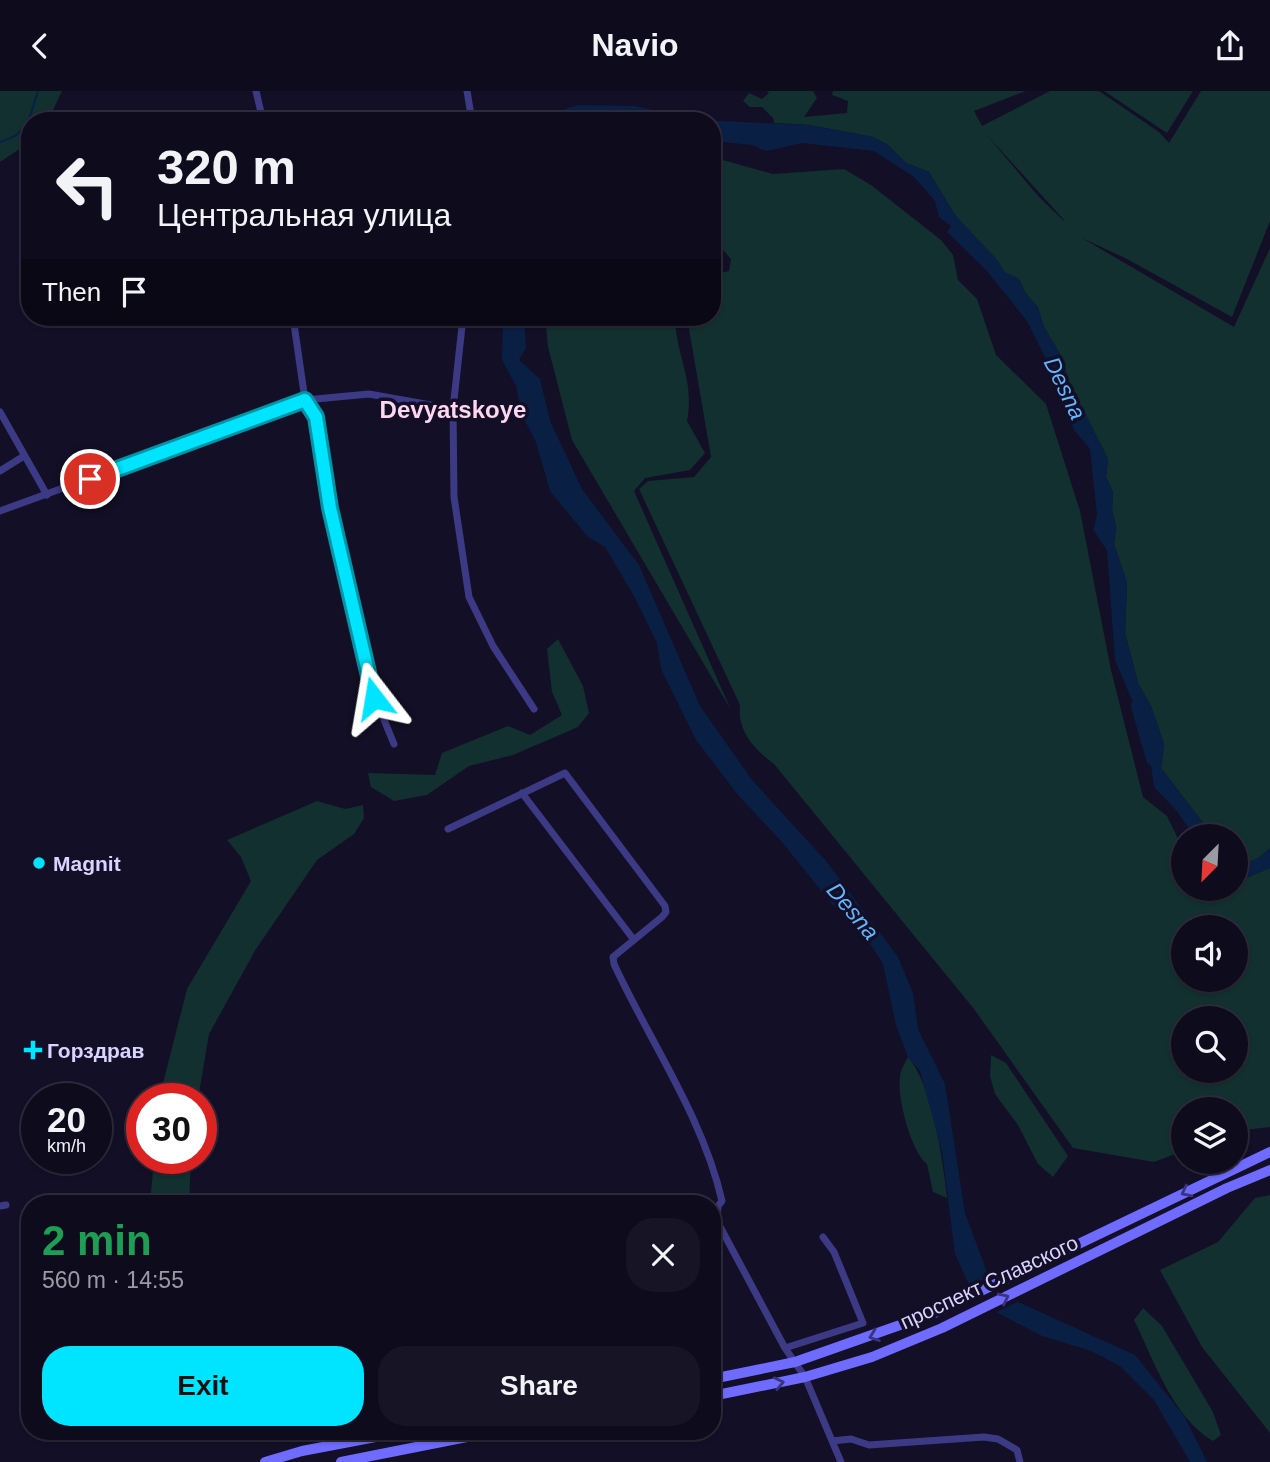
<!DOCTYPE html>
<html lang="en">
<head>
<meta charset="utf-8">
<style>
	:root { --surface:#0e0b1c; --page:#171425; --text:#f1f3f6; --muted:#9b9ba3; --line:#2e2b3b; --accent:#00e5ff }
	body { margin:0; font-family:Arial,sans-serif; background:var(--page); color:var(--text); height:100vh; display:flex; flex-direction:column; font-size:26px; white-space:nowrap }
	* { box-sizing:border-box; margin:0 }
	p { font-size:23px; color:var(--muted) }
	.icon { flex:none; width:38px; height:38px; fill:none; stroke:currentColor; stroke-width:2; stroke-linecap:round; stroke-linejoin:round }
	.map { position:relative; flex:1; overflow:hidden }
	.details { position:absolute; left:21px; top:1104px; width:700px; height:245px; display:flex; flex-direction:column; background:var(--surface); border-radius:28px; box-shadow:0 2px 5px #0004,0 0 0 2px var(--line) }
	.details>* { flex:none }
	.banner { position:absolute; left:21px; top:21px; width:700px; height:214px; border-radius:28px; box-shadow:0 2px 5px #0004,0 0 0 2px var(--line); background:#0e0b1c; color:var(--text); overflow:hidden }
	.needle { width:46px; rotate:204deg }
	.fabs { position:absolute; left:1171px; top:733px; display:grid; gap:14px }
	.fabs a { display:grid; place-items:center; width:77px; height:77px; border-radius:50%; background:var(--surface); box-shadow:0 2px 5px #0004,0 0 0 2px var(--line); font-size:35px }
	.speed { position:absolute; left:21px; top:992px; display:flex; gap:14px; font-size:35px; font-weight:700; text-align:center }
	.speed>* { display:grid; place-content:center; width:91px; height:91px; border-radius:50%; background:var(--surface); box-shadow:0 2px 5px #0004,0 0 0 2px var(--line); line-height:1 }
	.speed small { font-size:18px; font-weight:400 }
	.speed .limit { border:10px solid #d22; background:#fff; color:#111 }
	.pin { position:absolute; display:grid; place-items:center; width:60px; height:60px; color:#fff; margin:-30px; border:4px solid #fff; border-radius:50%; box-shadow:0 2px 7px #0007 }
	.me { position:absolute; width:77px; margin:-38px; rotate:346deg; stroke-linejoin:round; filter:drop-shadow(0 0 5px #0008) }
	.turn { display:flex; align-items:center; gap:24px; height:147px; padding:0 21px; font-size:32px }
	.turn .icon { width:91px; height:91px; stroke-width:2.5 }
	.turn b { display:block; font-size:49px; line-height:60px }
	.then { display:flex; align-items:center; height:66px; padding:0 21px; background:#0003; gap:14px; font-size:26px }
	.round { display:grid; place-items:center; flex:none; width:74px; height:74px; border-radius:28px; background:var(--page) }
	.overview { display:flex; align-items:center; justify-content:space-between; height:119px; padding:0 21px }
	h1 { font-size:42px; font-weight:600; line-height:52px; color:#1e9e55 }
	.primary-button { display:flex; gap:14px; margin-top:auto; padding:14px 21px }
	.primary-button a { flex:1; height:80px; border-radius:28px; background:var(--accent); color:#111; font-size:28px; font-weight:600; line-height:80px; text-align:center }
	.primary-button a+a { background:var(--page); color:var(--text) }
	header { display:flex; justify-content:space-between; align-items:center; height:91px; padding:0 21px; background:var(--surface); font-size:32px; font-weight:600 }
	.map>svg:first-child { display:block }
</style>
</head>
<body>
<header><svg class="icon" aria-label="back" viewBox="0 0 24 24"><path d="M15 5l-7 7 7 7"/></svg>Navio<svg class="icon" aria-label="share" viewBox="0 0 24 24"><path d="M12 15V3M7 8l5-5 5 5M5 13v7h14v-7"/></svg></header>
<div class="map">
<svg width="1270" height="1371" viewBox="0 0 1270 1371">
	<rect width="100%" height="100%" fill="#130f26"/>
	<!-- green -->
	<path fill="#12302f" fill-rule="evenodd" d="M 0,0 L 62,0 L 48,30 L 30,30 L 30,51 L 0,71 Z
		M 767,0 L 813,0 L 817,7 L 804,26 L 847,22 L 848,10 L 832,4 L 833,0 L 1026,0 L 974,20 L 982,35 L 1050,0 L 1099,0 L 1159,41 L 1169,52 L 1201,0 L 1270,0 L 1270,130 L 1232,226 L 1127,168 L 1082,147 L 1234,236 L 1270,157 L 1270,757 C 1260,767 1250,775 1236,768 L 1236,746 L 1213,745 L 1161,677 L 1164,653 L 1151,615 L 1138,592 L 1125,542 L 1127,492 L 1114,453 L 1116,436 L 1112,419 L 1113,401 L 1106,386 L 1108,368 L 1067,287 L 1064,270 L 1043,234 L 1038,216 L 1026,203 L 1019,188 L 1004,181 L 998,170 L 956,126 L 929,81 L 906,72 L 888,54 L 873,46 L 809,34 L 774,32 L 773,27 L 762,16 L 750,16 L 743,10 L 749,2 L 762,8 L 769,2 ZM 986,43 L 1064,129 L 1064,130 L 1039,106 Z
		M 1104,0 L 1193,0 L 1167,42 Z
		M 712,66 L 773,83 L 844,78 L 871,94 L 941,149 L 953,164 L 958,189 L 977,208 L 996,264 L 1046,313 L 1080,420 L 1111,579 L 1143,706 L 1167,725 L 1183,758 L 1183,798 L 1236,798 L 1236,791 L 1270,777 L 1270,1036 L 1236,1040 L 1236,1018 L 1183,1018 L 1183,1060 L 1154,1071 L 1073,1057 L 974,918 L 774,673 C 755,659 737,640 740,614 L 639,398 L 648,390 L 694,386 L 711,366 L 687,226 L 712,226 L 712,184 L 729,180 L 731,168 L 712,147 ZM 1183,836 L 1236,836 L 1236,889 L 1183,889 ZM 1183,928 L 1236,928 L 1236,980 L 1183,980 Z
		M 545,226 L 589,226 L 596,236 L 601,226 L 675,226 C 676,266 695,288 687,330 L 705,362 L 690,379 L 645,387 L 634,400 L 731,619 L 572,349 L 548,256 Z
		M 558,548 L 583,595 L 589,622 L 578,636 L 513,664 L 469,675 L 427,704 L 394,710 L 371,696 L 368,682 L 435,684 L 442,662 L 508,635 L 530,644 L 562,624 L 552,601 L 547,558 Z
		M 317,710 L 345,718 L 363,714 L 364,727 L 354,743 L 317,769 L 256,858 L 209,943 L 198,1008 L 159,1008 L 187,898 L 251,790 L 241,766 L 227,749 Z
		M 991,964 L 1006,972 L 1068,1065 L 1053,1086 L 1038,1073 L 1018,1034 L 995,1003 L 990,985 Z
		M 908,966 C 932,993 943,1069 947,1107 L 933,1101 L 927,1073 C 911,1061 897,1007 900,986 C 900,980 905,972 908,966 Z
		M 154,1068 L 191,1068 L 189,1113 L 150,1113 Z
		M 1270,1104 L 1270,1342 L 1202,1256 L 1160,1179 L 1218,1151 L 1255,1107 Z
		M 1143,1217 L 1162,1235 L 1213,1321 L 1221,1344 L 1213,1350 C 1172,1326 1154,1269 1134,1229 Z"/>
	<!-- water -->
	<path fill="#0a1f44" d="M 579,14 L 635,15 L 698,29 L 809,34 L 873,46 L 888,54 L 906,72 L 929,81 L 956,125 L 998,170 L 1004,181 L 1019,188 L 1026,203 L 1038,216 L 1043,234 L 1064,270 L 1067,287 L 1108,368 L 1106,386 L 1113,401 L 1112,419 L 1116,436 L 1114,453 L 1127,492 L 1125,542 L 1138,592 L 1151,615 L 1164,653 L 1161,677 L 1213,745 L 1194,745 L 1176,719 L 1154,696 L 1147,645 L 1115,569 L 1107,459 L 1093,439 L 1097,424 L 1090,358 L 1074,339 L 1057,290 L 1027,230 L 987,180 L 947,141 L 951,135 L 939,126 L 935,110 L 914,86 L 874,60 L 802,52 L 766,60 L 752,54 L 712,50 L 712,30 L 552,30 L 556,21 Z
		M 503,226 L 524,226 L 526,257 L 519,269 L 540,288 L 550,330 L 582,398 L 639,474 L 700,615 L 752,689 L 827,771 L 898,866 L 913,902 L 918,938 L 945,993 L 965,1122 L 990,1189 L 1014,1209 L 1135,1264 L 1185,1326 L 1207,1371 L 1190,1371 L 1154,1309 L 1120,1275 L 1091,1260 L 1042,1245 L 977,1211 L 955,1163 L 942,1061 L 920,980 L 908,966 L 896,934 L 883,873 L 863,842 L 832,813 L 781,750 L 738,704 L 696,649 L 661,578 L 657,552 L 635,507 L 605,456 L 588,446 L 550,400 L 536,351 L 522,324 L 516,295 L 502,269 Z
		M 1270,757 L 1270,777 L 1236,791 L 1236,768 C 1250,775 1260,767 1270,757 Z"/>
	<!-- pier -->
	<path fill="#130f26" d="M 992,1185 L 1016,1206 L 1022,1209 L 992,1223 L 974,1214 L 966,1197 Z"/>
	<g fill="none" stroke-linecap="round" stroke-linejoin="round">
		<!-- stream -->
		<path stroke="#0a1f44" stroke-width="2" d="M 0,51 C 31,42 29,26 38,0"/>
		<!-- river -->
		<path stroke="#0a1f44" stroke-width="12" d="M 1137,615 L 1152,668"/>
		<!-- street -->
		<path stroke="#3d3a85" stroke-width="7" d="M 256,0 L 263,30
			M 467,0 L 472,30
			M 293,226 L 305,309 L 316,326 L 330,417 L 352,514 L 375,607 L 394,653
			M 463,226 L 453,318 L 454,406 L 469,506 L 493,555 L 534,618
			M 0,321 L 47,404
			M 0,380 L 24,365
			M 0,420 L 305,309 L 369,303 L 453,318
			M 522,702 L 634,849
			M 448,738 L 565,682 L 665,815 L 666,821 L 662,826 L 613,866 L 614,873 C 650,951 703,1026 722,1110 L 718,1115 L 717,1130 L 785,1257 L 805,1286 L 841,1371
			M 0,1115 L 6,1114
			M 785,1257 L 863,1232 L 834,1161 L 823,1146
			M 832,1350 L 851,1348 L 869,1354 L 984,1346 L 998,1348 L 1017,1359 L 1020,1371"/>
		<!-- secondary -->
		<path stroke="#6f6bff" stroke-width="10" d="M 712,1288 L 795,1271 L 937,1221 L 1270,1061
			M 712,1305 L 805,1286 L 872,1266 L 942,1237 L 1227,1097 L 1270,1079
			M 265,1371 L 302,1360 L 407,1340
			M 341,1371 L 497,1340"/>
	</g>
	<!-- one-way arrows -->
	<defs><path id="oneway-chevron" d="M-2-3.5L2.5 0L-2 3.5" fill="none" stroke-width="1.6" stroke-linecap="round" stroke-linejoin="round" transform="scale(1.75)"/></defs>
	<g stroke="#38347d">
		<use href="#oneway-chevron" transform="translate(1186 1101) rotate(153)"/>
		<use href="#oneway-chevron" transform="translate(1004 1207) rotate(-26)"/>
		<use href="#oneway-chevron" transform="translate(874 1245) rotate(160)"/>
		<use href="#oneway-chevron" transform="translate(779 1292) rotate(-12)"/>
	</g>
	<g fill="none" stroke-linecap="round" stroke-linejoin="round">
		<defs>
			<path id="route" d="M 90,388 L 305,309 L 316,326 L 330,417 L 374,607"/>
		</defs>
		<!-- route casing -->
		<use href="#route" stroke="#0095a6" stroke-width="18"/>
		<!-- route -->
		<use href="#route" stroke="#00e5ff" stroke-width="12"/>
	</g>
	<!-- markers -->
	<g fill="#00e5ff" stroke="#130f26" stroke-width="2.5">
		<circle cx="39" cy="772" r="7"/>
		<path d="M29.5 948.5h7v7h7v7h-7v7h-7v-7h-7v-7h7z"/>
	</g>
	<g text-anchor="middle" dominant-baseline="central" stroke-width="7" stroke-linejoin="round" paint-order="stroke">
		<!-- poi labels -->
		<g font-size="21" font-weight="bold" fill="#d9d4ff" stroke="#130f26" text-anchor="start">
			<text x="53" y="772">Magnit</text>
			<text x="47" y="959">Горздрав</text>
		</g>
		<!-- street labels -->
		<g font-size="21" fill="#d9d4ff" stroke="#130f26">
			<text transform="translate(989 1191) rotate(-25)">проспект Славского</text>
		</g>
		<!-- water labels -->
		<g font-size="23" font-style="italic" fill="#62b6ff" stroke="#130f26">
			<text transform="translate(1065 297) rotate(64)">Desna</text>
			<text transform="translate(853 820) rotate(50)">Desna</text>
		</g>
		<!-- quarter labels -->
		<g font-size="24" font-weight="bold" fill="#ffd6f0" stroke="#130f26">
			<text x="453" y="318">Devyatskoye</text>
		</g>
	</g>
</svg>
<div class="fabs">
<a><svg class="needle" viewBox="-14 -14 28 28"><path d="M0-13l5 13h-10z" fill="#e53935"/><path d="M0 13l5-13h-10z" fill="#9b9ba3"/></svg></a>
<a><svg class="icon" aria-label="sound" viewBox="0 0 24 24"><path d="M4 9h4l5-4v14l-5-4H4zM17 9q2 3 0 6"/></svg></a>
<a><svg class="icon" aria-label="search" viewBox="0 0 24 24"><circle cx="10" cy="10" r="6"/><path d="M15 15l6 6"/></svg></a>
<a><svg class="icon" aria-label="layers" viewBox="0 0 24 24"><path d="M12 4l9 5-9 5-9-5zM3 14l9 5 9-5"/></svg></a>
</div>
<div class="speed"><div>20<small>km/h</small></div><div class="limit">30</div></div>
<div class="pin" style="left:90px;top:388px;background:#d93025"><svg class="icon" aria-label="arrive" viewBox="0 0 24 24"><path d="M6 21V4h12l-3 4 3 4H6"/></svg></div>
<svg class="me" style="left:374px;top:607px" viewBox="-20 -20 40 40"><path d="M0-17L14 15 0 8-14 15z" fill="#00e5ff" stroke="#fff" stroke-width="4"/></svg>
<div class="banner">
<div class="turn"><svg class="icon" aria-label="left" viewBox="0 0 24 24"><path d="M17 20v-9H6M10 6l-5 5 5 5"/></svg><div><b>320 m</b>Центральная улица</div></div>
<div class="then">Then<svg class="icon" aria-label="arrive" viewBox="0 0 24 24"><path d="M6 21V4h12l-3 4 3 4H6"/></svg></div>
</div>
<section class="details">
<div class="overview"><div><h1>2 min</h1><p>560 m · 14:55</p></div><a class="round"><svg class="icon" aria-label="close" viewBox="0 0 24 24"><path d="M6 6l12 12M18 6L6 18"/></svg></a></div>
<div class="primary-button"><a>Exit</a><a>Share</a></div>
</section>
</div>
</body>
</html>
